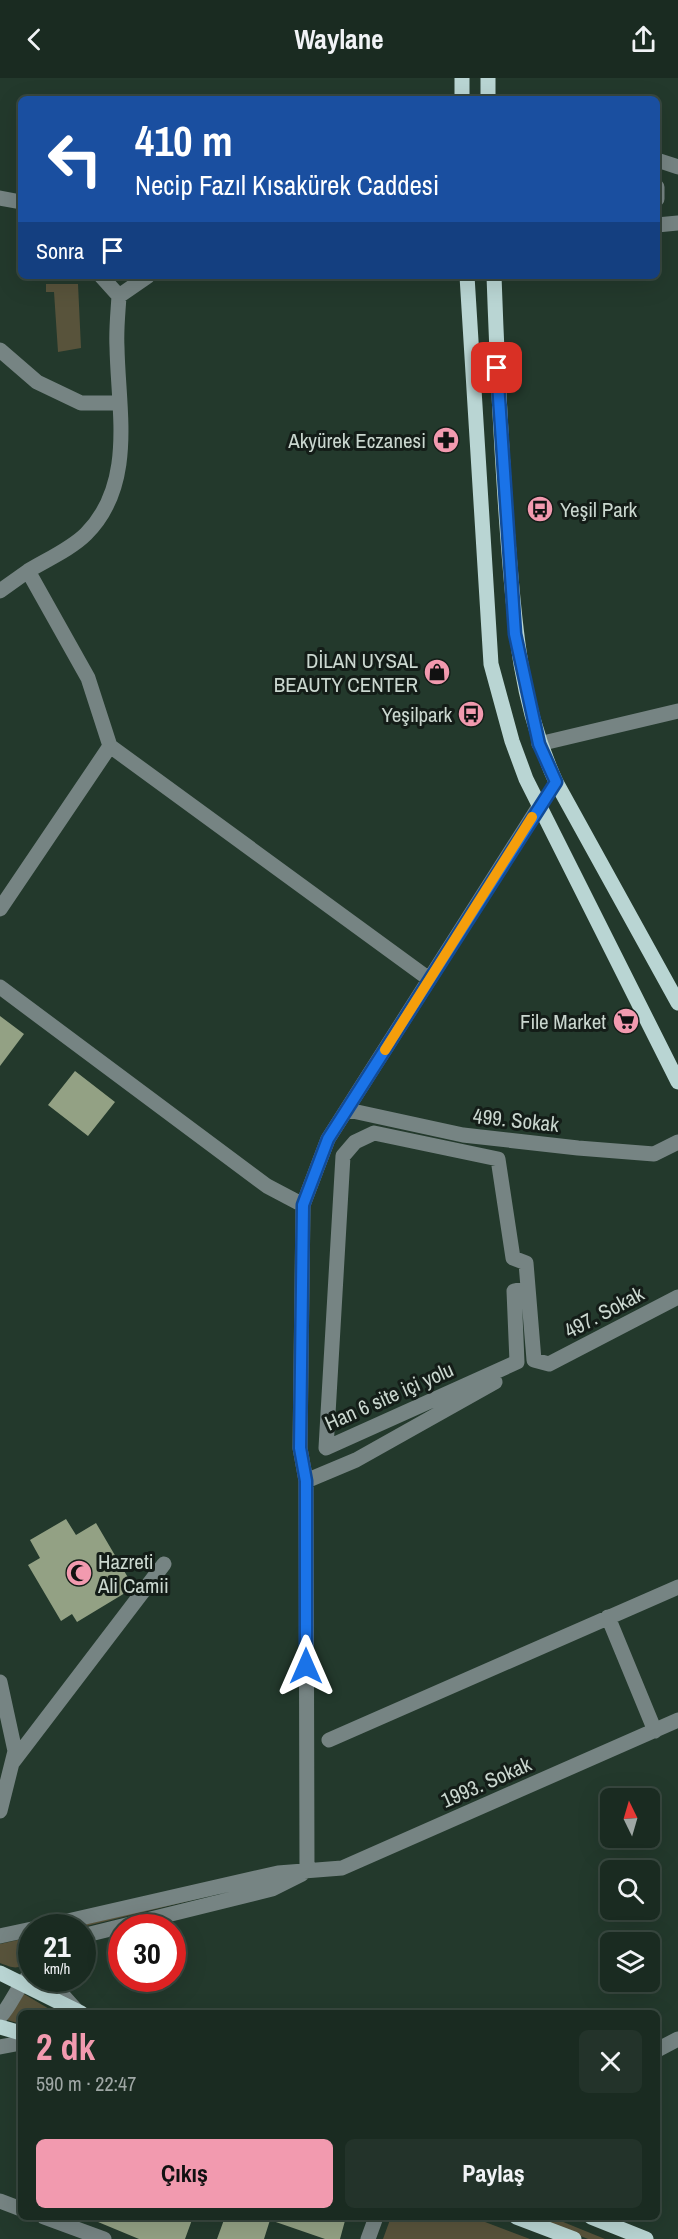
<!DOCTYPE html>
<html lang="tr">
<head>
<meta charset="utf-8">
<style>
	:root { --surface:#1a2b21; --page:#23332a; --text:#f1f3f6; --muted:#9fa7a5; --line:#38473f; --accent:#f29aaf }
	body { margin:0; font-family:"Archivo Narrow",sans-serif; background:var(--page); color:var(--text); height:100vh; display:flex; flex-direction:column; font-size:22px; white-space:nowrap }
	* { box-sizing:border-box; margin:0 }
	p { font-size:20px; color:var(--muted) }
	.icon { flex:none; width:33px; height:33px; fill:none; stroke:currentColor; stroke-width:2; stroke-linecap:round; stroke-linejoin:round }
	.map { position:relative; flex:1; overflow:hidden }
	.details { position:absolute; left:18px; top:1932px; width:642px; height:210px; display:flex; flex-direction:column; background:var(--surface); border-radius:9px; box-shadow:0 6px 24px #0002,0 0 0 2px var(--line) }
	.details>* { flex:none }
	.banner { position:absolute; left:18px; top:18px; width:642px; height:183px; border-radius:9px; box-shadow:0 6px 24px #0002,0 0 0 2px var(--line); background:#1a4fa0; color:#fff; overflow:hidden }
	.needle { width:39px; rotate:355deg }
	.buttons { position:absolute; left:600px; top:1710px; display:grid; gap:12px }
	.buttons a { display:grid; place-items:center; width:60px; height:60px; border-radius:9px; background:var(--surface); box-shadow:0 6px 24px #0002,0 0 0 2px var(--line); font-size:30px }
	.speed { position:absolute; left:18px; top:1836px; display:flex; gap:12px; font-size:30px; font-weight:700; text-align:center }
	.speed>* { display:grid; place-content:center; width:78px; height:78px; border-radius:50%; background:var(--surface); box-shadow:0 6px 24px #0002,0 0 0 2px var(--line); line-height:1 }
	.speed small { font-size:15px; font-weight:400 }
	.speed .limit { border:9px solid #d22; background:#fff; color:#111 }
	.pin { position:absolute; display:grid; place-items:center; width:51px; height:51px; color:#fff; margin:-26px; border-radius:12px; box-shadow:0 3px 9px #0006 }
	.me { position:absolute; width:66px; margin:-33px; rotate:0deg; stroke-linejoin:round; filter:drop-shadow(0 0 4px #0008) }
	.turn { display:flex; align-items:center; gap:21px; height:126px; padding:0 18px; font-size:27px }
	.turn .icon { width:78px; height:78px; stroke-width:2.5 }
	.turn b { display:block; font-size:42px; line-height:51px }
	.then { display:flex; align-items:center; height:57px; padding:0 18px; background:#0003; gap:12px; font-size:22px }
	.round { display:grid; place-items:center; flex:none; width:63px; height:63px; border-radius:9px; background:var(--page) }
	.summary { display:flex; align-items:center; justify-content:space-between; height:102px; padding:0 18px }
	h1 { font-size:36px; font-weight:700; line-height:45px; color:var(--accent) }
	.primary-button { display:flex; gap:12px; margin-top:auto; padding:12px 18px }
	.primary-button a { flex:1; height:69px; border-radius:9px; background:var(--accent); color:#111; font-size:24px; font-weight:700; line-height:69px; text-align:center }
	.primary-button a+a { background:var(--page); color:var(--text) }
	header { display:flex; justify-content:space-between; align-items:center; height:78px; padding:0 18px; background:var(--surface); font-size:27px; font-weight:700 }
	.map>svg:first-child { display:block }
</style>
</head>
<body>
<header><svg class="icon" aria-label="back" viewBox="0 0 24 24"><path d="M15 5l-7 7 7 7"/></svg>Waylane<svg class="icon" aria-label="share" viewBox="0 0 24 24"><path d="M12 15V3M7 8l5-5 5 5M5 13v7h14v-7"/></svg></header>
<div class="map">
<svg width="678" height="2161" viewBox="0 0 678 2161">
	<rect width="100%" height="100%" fill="#23392c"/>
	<!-- green -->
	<path fill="#58533b" d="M 46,206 L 78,206 L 81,270 L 58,274 L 54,214 L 46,214 Z
		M 283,1800 L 82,1849 L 69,1850 Z
		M 31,1859 L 31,1881 C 19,1892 15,1891 0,1885 L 0,1866 Z
		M 24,1916 L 56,1935 L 21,1935 L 21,1946 L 7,1942 Z
		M 391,2139 L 472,2139 L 530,2161 L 383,2161 Z
		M 533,2139 L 551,2139 L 605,2161 L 588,2161 Z"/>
	<!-- building -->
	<path fill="#93a184" d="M 0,938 L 24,956 L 0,988 Z
		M 75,993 L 115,1024 L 88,1058 L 48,1027 Z
		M 66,1441 L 76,1457 L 96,1445 L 130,1503 L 121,1508 L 125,1515 L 77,1544 L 72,1536 L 61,1543 L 28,1487 L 40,1480 L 30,1462 Z
		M 86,2139 L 193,2139 L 185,2161 L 139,2161 Z
		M 225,2139 L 346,2139 L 340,2161 L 325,2161 L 270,2142 L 264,2161 L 217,2161 Z"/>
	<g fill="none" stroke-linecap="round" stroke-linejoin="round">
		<!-- minor -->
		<path stroke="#768483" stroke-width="15" d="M 657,82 L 678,89
			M 657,109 L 657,121
			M 0,120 L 21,124
			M 657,147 L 678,145
			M 101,198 L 119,218
			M 0,272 L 37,304 L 81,325 L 120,325
			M 0,513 L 28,493
			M 539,666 L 678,633
			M 110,668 L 429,901
			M 0,831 L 110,668 L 88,600 L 28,493 C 46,482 71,471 86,456 C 136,406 118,332 117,269 C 116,252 118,235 119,218 L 148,198
			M 0,909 L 267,1108 L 303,1127
			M 348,1032 L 463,1057 L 578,1070 L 654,1076 L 678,1064
			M 528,1210 L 514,1213 L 517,1284 L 326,1370 L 343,1078 L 355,1064 L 374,1055 L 498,1081 L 513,1180 L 526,1185 L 534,1282 L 549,1286 L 678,1219
			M 306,1403 L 356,1382 L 495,1304
			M 608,1539 L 655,1653
			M 0,1604 L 15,1673 L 0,1733
			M 329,1662 L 678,1509
			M 13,1684 L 164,1486
			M 307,1793 L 306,1403 L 300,1370 L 303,1127 L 328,1061 L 540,727
			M 37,1850 L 278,1795 L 342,1790 L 678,1642
			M 0,1858 L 32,1851
			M 82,1858 L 272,1811 L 302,1796
			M 54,1900 L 59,1913 L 76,1932
			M 0,1939 C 13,1925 17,1907 32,1895
			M 0,1969 L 21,1965
			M 657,1972 L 678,1961
			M 0,2123 L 21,2131
			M 44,2139 L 104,2161
			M 368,2161 L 376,2139"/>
		<!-- major -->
		<path stroke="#b9d5d3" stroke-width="15" d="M 462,0 L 462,21
			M 488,0 L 488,21
			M 467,198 L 491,586 L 512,663 L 526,701 L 678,1004
			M 494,198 C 497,282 501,366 507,449 C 514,539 518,621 556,704 L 678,925
			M 0,1895 L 81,1935
			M 0,1949 L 21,1955
			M 516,2139 L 574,2161
			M 591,2139 L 646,2161"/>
	</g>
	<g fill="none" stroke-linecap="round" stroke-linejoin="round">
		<defs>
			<path id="route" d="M 306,1588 L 306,1403 L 300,1370 L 303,1127 L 328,1061 L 556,704 L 539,666 L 515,556 L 497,290"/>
		</defs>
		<!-- route casing -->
		<use href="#route" stroke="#114b97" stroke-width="15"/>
		<!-- route -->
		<use href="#route" stroke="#1a73e8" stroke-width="10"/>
		<!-- slow -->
		<path stroke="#f59e0b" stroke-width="10" d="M 385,972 L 532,739"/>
	</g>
	<!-- icons -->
	<defs>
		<symbol id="pharmacy-disc" viewBox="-11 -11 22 22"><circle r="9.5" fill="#f29aaf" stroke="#141d18"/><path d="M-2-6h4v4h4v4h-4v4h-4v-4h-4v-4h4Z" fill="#111"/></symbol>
		<symbol id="bus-disc" viewBox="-11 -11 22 22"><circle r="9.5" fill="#f29aaf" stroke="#141d18"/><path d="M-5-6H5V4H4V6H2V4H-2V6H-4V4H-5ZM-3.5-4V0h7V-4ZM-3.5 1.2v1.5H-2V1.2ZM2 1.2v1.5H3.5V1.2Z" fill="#111"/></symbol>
		<symbol id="shop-disc" viewBox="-11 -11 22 22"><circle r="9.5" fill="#f29aaf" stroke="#141d18"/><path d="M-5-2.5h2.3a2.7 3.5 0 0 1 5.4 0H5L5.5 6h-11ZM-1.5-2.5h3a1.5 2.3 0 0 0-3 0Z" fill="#111"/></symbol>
		<symbol id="supermarket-disc" viewBox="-11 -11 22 22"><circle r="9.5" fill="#f29aaf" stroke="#141d18"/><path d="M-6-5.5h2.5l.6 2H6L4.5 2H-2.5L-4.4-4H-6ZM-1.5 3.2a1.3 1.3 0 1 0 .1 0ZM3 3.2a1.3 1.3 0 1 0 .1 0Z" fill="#111"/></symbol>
		<symbol id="mosque-disc" viewBox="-11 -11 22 22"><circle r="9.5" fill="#f29aaf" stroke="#141d18"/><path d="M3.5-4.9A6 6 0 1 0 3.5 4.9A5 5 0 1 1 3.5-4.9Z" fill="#111"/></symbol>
	</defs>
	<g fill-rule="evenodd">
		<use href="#pharmacy-disc" x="431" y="347" width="30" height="30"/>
		<use href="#bus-disc" x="525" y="416" width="30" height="30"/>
		<use href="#shop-disc" x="422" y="579" width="30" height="30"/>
		<use href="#bus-disc" x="456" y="621" width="30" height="30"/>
		<use href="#supermarket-disc" x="611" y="928" width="30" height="30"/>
		<use href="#mosque-disc" x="64" y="1480" width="30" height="30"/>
	</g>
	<g text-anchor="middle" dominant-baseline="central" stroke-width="6" stroke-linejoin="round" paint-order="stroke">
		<!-- poi labels -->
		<g font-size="21" fill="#cad7cf" stroke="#141d18" text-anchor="end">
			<text x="426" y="362">Akyürek Eczanesi</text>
			<text x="560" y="431" text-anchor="start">Yeşil Park</text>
			<text x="418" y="582">DİLAN UYSAL<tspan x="418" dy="24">BEAUTY CENTER</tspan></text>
			<text x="452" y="636">Yeşilpark</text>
			<text x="606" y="943">File Market</text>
			<text x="98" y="1483" text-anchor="start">Hazreti<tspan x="98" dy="24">Ali Camii</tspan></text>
		</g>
		<!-- street labels -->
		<g font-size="21" fill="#cad7cf" stroke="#141d18">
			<text transform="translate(516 1042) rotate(6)">499. Sokak</text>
			<text transform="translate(604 1234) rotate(-28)">497. Sokak</text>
			<text transform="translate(389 1318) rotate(-24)">Han 6 site içi yolu</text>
			<text transform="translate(486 1704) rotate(-24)">1993. Sokak</text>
		</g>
	</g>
</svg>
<div class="buttons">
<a><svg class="needle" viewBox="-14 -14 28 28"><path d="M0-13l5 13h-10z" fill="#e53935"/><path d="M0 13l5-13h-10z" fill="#9fa7a5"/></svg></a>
<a><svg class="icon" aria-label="search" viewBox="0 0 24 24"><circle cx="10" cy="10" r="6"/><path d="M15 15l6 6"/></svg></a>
<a><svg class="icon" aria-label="layers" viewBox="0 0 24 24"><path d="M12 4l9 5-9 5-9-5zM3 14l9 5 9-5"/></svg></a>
</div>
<div class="speed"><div>21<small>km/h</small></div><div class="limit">30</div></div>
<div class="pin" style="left:497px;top:290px;background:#d93025"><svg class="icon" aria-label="arrive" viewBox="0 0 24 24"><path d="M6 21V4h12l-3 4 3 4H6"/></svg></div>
<svg class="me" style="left:306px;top:1588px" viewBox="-20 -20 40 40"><path d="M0-17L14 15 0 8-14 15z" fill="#1a73e8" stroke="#fff" stroke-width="4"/></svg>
<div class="banner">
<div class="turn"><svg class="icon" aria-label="left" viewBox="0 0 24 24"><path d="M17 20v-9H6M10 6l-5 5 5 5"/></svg><div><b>410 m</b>Necip Fazıl Kısakürek Caddesi</div></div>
<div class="then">Sonra<svg class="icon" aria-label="arrive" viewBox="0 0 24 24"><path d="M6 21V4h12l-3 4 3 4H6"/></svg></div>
</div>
<section class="details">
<div class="summary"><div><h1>2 dk</h1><p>590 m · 22:47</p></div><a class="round"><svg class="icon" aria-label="close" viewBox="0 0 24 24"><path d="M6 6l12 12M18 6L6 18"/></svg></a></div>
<div class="primary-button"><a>Çıkış</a><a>Paylaş</a></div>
</section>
</div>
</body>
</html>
